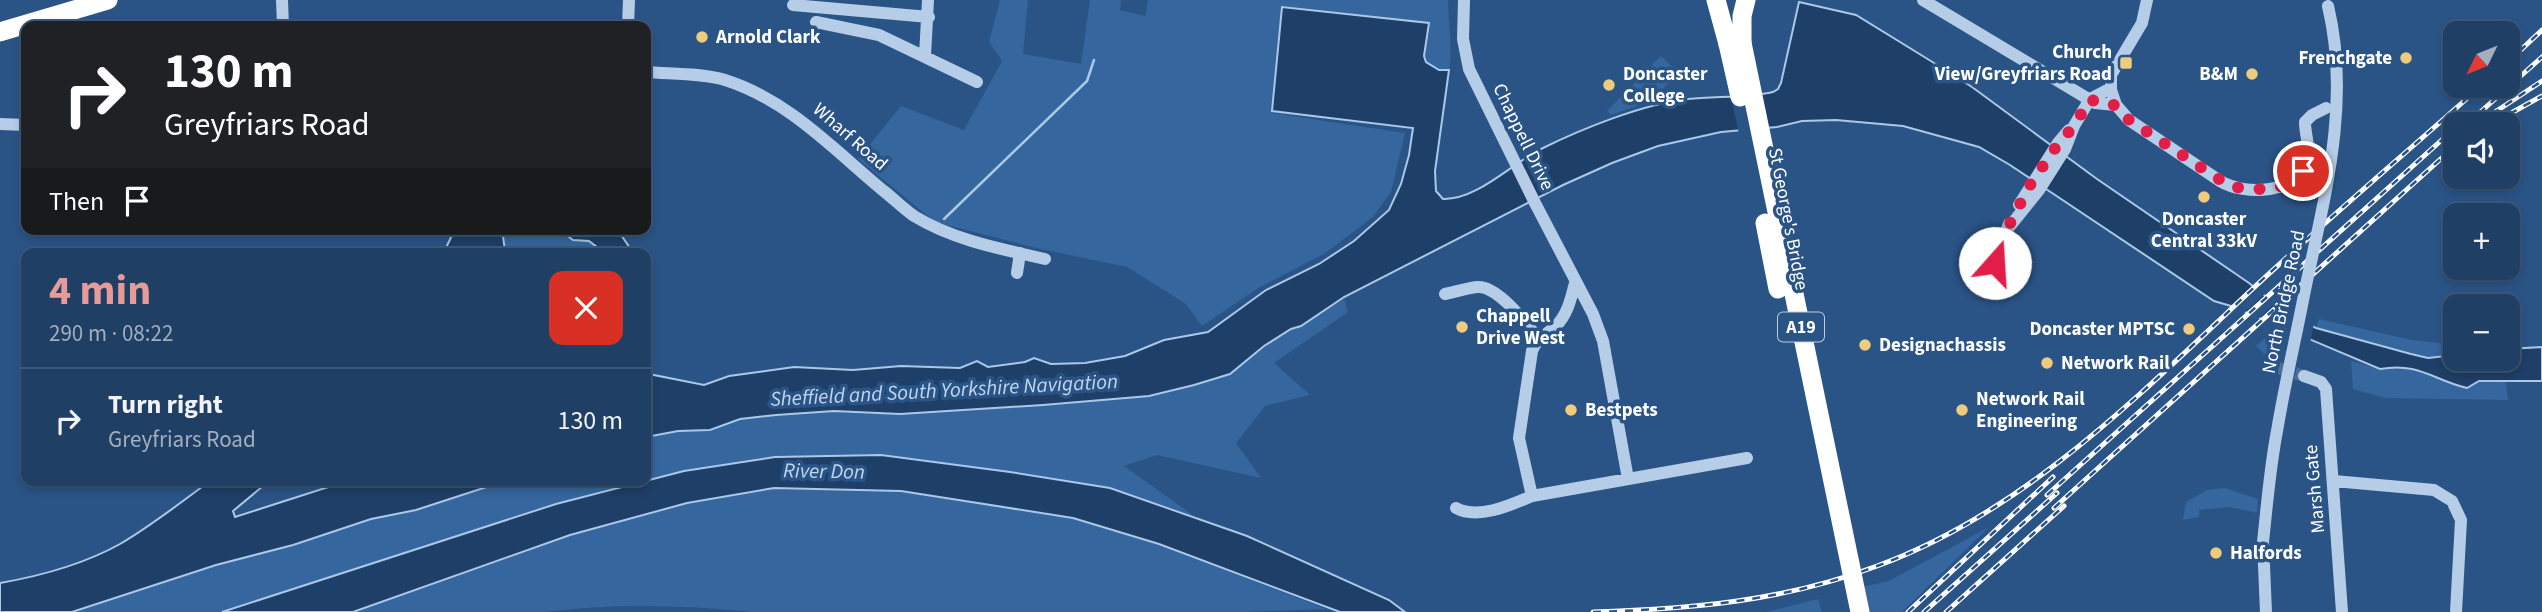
<!DOCTYPE html>
<html lang="en">
<head>
<meta charset="utf-8">
<style>
	:root { --surface:#203f64; --page:#2d4a6d; --text:#f1f3f6; --muted:#a2afbf; --line:#3d5878; --accent:#e69b98 }
	body { margin:0; font-family:"Source Sans 3",sans-serif; background:var(--page); color:var(--text); height:100vh; display:flex; flex-direction:column; font-size:26px; white-space:nowrap }
	* { box-sizing:border-box; margin:0 }
	p { font-size:23px; color:var(--muted) }
	.icon { flex:none; width:38px; height:38px; fill:none; stroke:currentColor; stroke-width:2; stroke-linecap:round; stroke-linejoin:round }
	.map { position:relative; flex:1; overflow:hidden }
	.details { position:absolute; left:21px; top:248px; width:630px; height:238px; display:flex; flex-direction:column; background:var(--surface); border-radius:14px; box-shadow:0 4px 10px #0003,0 0 0 2px var(--line) }
	.details>* { flex:none }
	.banner { position:absolute; left:21px; top:21px; width:630px; height:214px; border-radius:14px; box-shadow:0 4px 10px #0003,0 0 0 2px var(--line); background:#202124; color:#fff; overflow:hidden }
	.needle { width:46px; rotate:227deg }
	.tools { position:absolute; left:2443px; top:21px; display:grid; gap:14px }
	.tools a { display:grid; place-items:center; width:77px; height:77px; border-radius:14px; background:var(--surface); box-shadow:0 4px 10px #0003,0 0 0 2px var(--line); font-size:35px }
	.pin { position:absolute; display:grid; place-items:center; width:60px; height:60px; color:#fff; margin:-30px; border:4px solid #fff; border-radius:50%; box-shadow:0 2px 7px #0007 }
	.me { position:absolute; width:77px; margin:-38px; rotate:19deg; stroke-linejoin:round; filter:drop-shadow(0 0 5px #0008) }
	.turn { display:flex; align-items:center; gap:24px; height:147px; padding:0 28px; font-size:32px }
	.turn .icon { width:91px; height:91px; stroke-width:2.5 }
	.turn b { display:block; font-size:49px; line-height:60px }
	.then { display:flex; align-items:center; height:66px; padding:0 28px; background:#0003; gap:14px; font-size:26px }
	.round { display:grid; place-items:center; flex:none; width:74px; height:74px; border-radius:14px; background:var(--page) }
	.summary { display:flex; align-items:center; justify-content:space-between; height:119px; padding:0 28px }
	h1 { font-size:42px; font-weight:700; line-height:52px; color:var(--accent) }
	ul { padding:0; list-style:none }
	li { display:flex; align-items:center; gap:21px; height:105px; padding:0 28px; border-top:2px solid var(--line) }
	li div { flex:1 }
	li b { display:block; font-size:26px }
	li em { font-style:normal }
	.map>svg:first-child { display:block }
</style>
</head>
<body>
<div class="map">
<svg width="2542" height="612" viewBox="0 0 2542 612">
	<rect width="100%" height="100%" fill="#2a5486"/>
	<!-- green -->
	<path fill="#35669d" d="M 1000,0 L 1028,0 L 1023,54 L 1081,64 L 1090,0 L 1121,0 L 1120,10 L 1145,16 L 1148,0 L 1448,0 C 1448,17 1453,57 1449,70 L 1439,70 L 1426,62 L 1424,56 L 1428,24 L 1282,8 L 1272,113 L 1405,133 L 1391,192 L 1373,217 L 1324,254 L 1260,287 L 1202,326 L 1186,304 L 1127,267 L 1036,248 L 935,222 L 858,159 L 901,106 L 964,130 L 1002,61 L 989,42 Z
		M 1661,56 L 1678,73 L 1651,101 L 1611,115 L 1607,111 Z
		M 519,229 L 534,229 L 535,234 L 560,230 L 573,240 L 589,241 L 606,254 L 502,254 L 505,251 L 504,234 Z
		M 1344,297 L 1348,312 L 1274,363 L 1310,395 L 1265,406 L 1236,443 L 1261,478 L 1157,455 L 1124,466 L 1194,516 L 1110,488 L 1010,472 L 684,471 L 646,481 L 646,437 L 678,431 L 710,430 L 740,419 L 776,415 L 834,411 L 900,414 L 1149,396 L 1230,374 L 1264,346 L 1291,329 L 1301,326 Z
		M 2319,319 L 2412,340 L 2446,344 L 2443,356 L 2428,358 L 2316,328 Z
		M 2272,332 L 2283,339 L 2280,357 L 2265,355 L 2256,346 Z
		M 2351,361 L 2380,369 L 2394,366 L 2429,372 L 2455,385 L 2479,381 L 2506,381 L 2508,400 L 2385,398 L 2353,389 Z
		M 505,481 L 644,481 L 556,504 L 222,612 L 72,612 L 216,565 L 293,545 L 371,519 L 416,510 Z
		M 774,488 L 901,491 L 1073,518 L 1159,544 L 1326,609 L 1244,612 L 751,612 C 683,605 614,603 546,612 L 353,612 L 570,535 L 687,503 Z
		M 2225,488 L 2258,499 L 2257,513 L 2230,507 L 2199,510 L 2199,517 L 2183,520 L 2186,502 L 2207,490 Z
		M 1989,527 L 1902,612 L 1869,612 L 1862,587 L 1889,581 Z
		M 1818,599 L 1822,612 L 1766,612 Z"/>
	<!-- water -->
	<path fill="#1e3f67" stroke="#aac8e8" stroke-width="2" d="M 1799,2 L 1856,15 L 1926,58 L 1972,87 L 2097,179 L 2249,283 L 2289,315 L 2316,328 L 2411,354 L 2428,358 L 2455,355 L 2455,359 L 2508,359 L 2508,349 L 2542,347 L 2542,381 L 2479,381 L 2467,388 C 2433,380 2419,362 2380,369 L 2231,306 L 2214,301 L 2010,165 L 1979,147 L 1903,126 L 1836,120 L 1802,121 L 1777,127 L 1721,132 L 1658,146 L 1612,163 L 1563,185 L 1344,297 L 1301,326 L 1291,329 L 1264,346 L 1230,374 L 1194,385 L 1149,396 L 1043,405 L 900,414 L 834,411 L 776,415 L 740,419 L 710,430 L 678,431 L 646,437 L 646,369 L 649,374 L 704,385 L 729,376 L 794,367 L 853,370 L 901,366 L 960,368 L 977,361 L 988,367 L 1025,362 L 1034,358 L 1051,364 L 1085,363 L 1125,356 L 1164,340 L 1208,332 L 1266,290 L 1319,264 L 1354,241 L 1389,210 L 1401,184 L 1409,155 L 1413,128 L 1272,111 L 1282,7 L 1429,23 L 1424,56 L 1426,62 L 1439,70 L 1449,70 L 1435,171 L 1436,191 L 1443,199 C 1477,200 1511,164 1541,149 C 1581,129 1643,104 1688,99 C 1716,96 1745,98 1773,92 L 1778,89 L 1781,83 Z
		M 455,229 L 502,229 L 505,251 L 502,254 L 443,254 Z
		M 534,229 L 617,229 L 634,254 L 606,254 L 589,241 L 573,240 L 560,230 L 535,234 Z
		M 881,455 L 1010,472 L 1110,488 L 1247,536 L 1389,600 L 1405,612 L 1340,612 L 1159,544 L 1073,518 L 901,491 L 774,488 L 687,503 L 570,535 L 353,612 L 222,612 L 556,504 L 684,471 L 775,457 Z
		M 210,481 L 269,481 L 233,511 L 235,517 L 347,481 L 505,481 L 416,510 L 371,519 L 293,545 L 216,565 L 72,612 L 0,612 L 0,583 C 40,576 84,564 120,544 C 151,526 180,503 210,481 Z"/>
	<!-- pier -->
	<path fill="#2a5486" d="M 1759,90 L 1768,131 L 1739,134 L 1730,93 Z
		M 2256,285 L 2266,293 L 2242,315 L 2230,309 Z
		M 2268,294 L 2277,302 L 2256,321 L 2244,315 Z
		M 2279,303 L 2291,312 L 2314,323 L 2310,344 L 2285,334 L 2290,312 L 2272,328 L 2258,322 Z"/>
	<g fill="none" stroke-linecap="round" stroke-linejoin="round">
		<!-- stream -->
		<path stroke="#aac8e8" stroke-width="2.5" d="M 944,219 L 1087,81 L 1094,60"/>
		<!-- minor-tunnel -->
		<path stroke="#4a6e98" stroke-width="12" stroke-dasharray="12 6" stroke-linecap="butt" d="M 2278,368 L 2304,376"/>
		<!-- minor -->
		<path stroke="#b5cde7" stroke-width="12" d="M 282,0 L 283,26
			M 1464,0 L 1463,39 L 1469,69 L 1535,203 L 1593,314 L 1603,341 L 1628,479
			M 1923,0 L 2095,103 L 2116,105
			M 2147,0 L 2142,23 L 2111,75 L 2111,90 L 2116,105 L 2129,120 L 2220,181 C 2245,196 2298,194 2307,161 C 2311,148 2305,136 2305,122 L 2312,115 L 2326,108
			M 793,5 L 929,17
			M 816,22 L 879,35 L 977,82
			M 628,26 L 629,0
			M 925,56 L 928,0
			M 646,72 C 670,74 702,73 725,80 C 789,100 835,151 885,192 C 895,200 904,209 914,216 C 953,240 1001,249 1045,259
			M 0,124 L 26,125
			M 2019,205 L 2058,143 L 2069,130
			M 2006,231 L 2039,190 L 2065,149 L 2074,126 L 2090,99 L 2111,88
			M 1017,273 L 1020,253
			M 2003,279 L 1995,259 L 2009,224
			M 1445,294 C 1455,292 1467,288 1477,287 C 1498,285 1527,325 1540,340
			M 2304,376 L 2321,382 L 2326,389 L 2342,612
			M 2334,481 L 2434,490 L 2452,501 L 2461,520 L 2456,612
			M 1532,496 L 1519,438 L 1532,351 C 1536,339 1547,334 1556,326 C 1568,314 1571,298 1575,283
			M 1456,508 C 1478,520 1511,505 1532,496 L 1747,458
			M 2263,542 L 2266,612"/>
		<!-- highway -->
		<path stroke="#fff" stroke-width="19" d="M 1716,0 L 1728,44
			M 0,32 L 108,0
			M 1742,43 L 1742,16 L 1746,0"/>
		<defs>
			<path id="rail" d="M 2508,62 L 2542,30
				M 2492,114 L 2542,81
				M 2467,124 L 2542,57
				M 2497,124 L 2513,112 L 2542,96
				M 2047,495 L 2455,128
				M 2054,508 L 2455,146
				M 1593,612 C 1692,609 1784,601 1877,566 C 2014,516 2122,412 2226,314 C 2308,235 2396,162 2481,86
				M 1908,612 L 2053,477
				M 1924,612 L 2057,493
				M 1946,612 L 2064,506"/>
		</defs>
		<!-- rail casing -->
		<use href="#rail" stroke="#fff" stroke-width="5"/>
		<!-- rail -->
		<use href="#rail" stroke="#2a5486" stroke-width="2.5" stroke-dasharray="8" stroke-linecap="butt"/>
		<!-- minor-bridge -->
		<path stroke="#b5cde7" stroke-width="12" d="M 2263,542 C 2267,505 2270,467 2277,431 C 2285,383 2296,337 2305,290 C 2325,195 2351,102 2328,6"/>
		<!-- highway-bridge -->
		<path stroke="#fff" stroke-width="19" d="M 1742,43 L 1860,612
			M 1728,44 L 1740,97
			M 1765,223 L 1778,289"/>
	</g>
	<g fill="none" stroke-linecap="round" stroke-linejoin="round">
		<!-- route -->
		<path stroke="#e11d48" stroke-width="12" stroke-dasharray="0 21.6" d="M 1995,263 L 2006,231 L 2030,185 L 2058,144 L 2074,126 L 2090,99 L 2102,105 L 2116,105 L 2129,120 L 2231,187 L 2260,189 L 2282,186 L 2294,180 L 2303,171"/>
	</g>
	<!-- markers -->
	<g fill="#eecb7d" stroke="#2a5486" stroke-width="2.5">
		<circle cx="702" cy="37" r="7"/>
		<circle cx="2406" cy="58" r="7"/>
		<rect x="2119" y="56" width="14" height="14" rx="3.5"/>
		<circle cx="2252" cy="74" r="7"/>
		<circle cx="1609" cy="85" r="7"/>
		<circle cx="2204" cy="197" r="7"/>
		<circle cx="1462" cy="327" r="7"/>
		<circle cx="2189" cy="329" r="7"/>
		<circle cx="1865" cy="345" r="7"/>
		<circle cx="2047" cy="363" r="7"/>
		<circle cx="1571" cy="410" r="7"/>
		<circle cx="1962" cy="410" r="7"/>
		<circle cx="2216" cy="553" r="7"/>
	</g>
	<g text-anchor="middle" dominant-baseline="central" stroke-width="7" stroke-linejoin="round" paint-order="stroke">
		<!-- shield labels -->
		<rect fill="#2a5486" stroke="#bfccdb" stroke-width="2" x="1778" y="312.5" width="46" height="29" rx="5"/>
		<g font-size="18" font-weight="bold" fill="#fff">
			<text x="1801" y="327">A19</text>
		</g>
		<!-- poi labels -->
		<g font-size="19" font-weight="bold" fill="#fff" stroke="#2a5486" text-anchor="start">
			<text x="716" y="37">Arnold Clark</text>
			<text x="2112" y="52" text-anchor="end">Church<tspan x="2112" dy="22">View/Greyfriars Road</tspan></text>
			<text x="2392" y="58" text-anchor="end">Frenchgate</text>
			<text x="1623" y="74">Doncaster<tspan x="1623" dy="22">College</tspan></text>
			<text x="2238" y="74" text-anchor="end">B&amp;M</text>
			<text x="2204" y="219" text-anchor="middle">Doncaster<tspan x="2204" dy="22">Central 33kV</tspan></text>
			<text x="1476" y="316">Chappell<tspan x="1476" dy="22">Drive West</tspan></text>
			<text x="2175" y="329" text-anchor="end">Doncaster MPTSC</text>
			<text x="1879" y="345">Designachassis</text>
			<text x="2061" y="363">Network Rail</text>
			<text x="1976" y="399">Network Rail<tspan x="1976" dy="22">Engineering</tspan></text>
			<text x="1585" y="410">Bestpets</text>
			<text x="2230" y="553">Halfords</text>
		</g>
		<!-- street labels -->
		<g font-size="19" fill="#fff" stroke="#2a5486">
			<text transform="translate(850 137) rotate(41)">Wharf Road</text>
			<text transform="translate(1523 137) rotate(64)">Chappell Drive</text>
			<text transform="translate(1788 219) rotate(79)">St George's Bridge</text>
			<text transform="translate(2284 302) rotate(-78)">North Bridge Road</text>
			<text transform="translate(2315 489) rotate(-95)">Marsh Gate</text>
		</g>
		<!-- water labels -->
		<g font-size="21" font-style="italic" fill="#c1d7ef" stroke="#2a5486">
			<text transform="translate(944 390) rotate(-3)">Sheffield and South Yorkshire Navigation</text>
			<text transform="translate(824 471) rotate(1)">River Don</text>
		</g>
	</g>
</svg>
<div class="tools">
<a><svg class="needle" viewBox="-14 -14 28 28"><path d="M0-13l5 13h-10z" fill="#e53935"/><path d="M0 13l5-13h-10z" fill="#a2afbf"/></svg></a>
<a><svg class="icon" aria-label="sound" viewBox="0 0 24 24"><path d="M4 9h4l5-4v14l-5-4H4zM17 9q2 3 0 6"/></svg></a>
<a>+</a>
<a>−</a>
</div>
<div class="pin" style="left:2303px;top:171px;background:#d93025"><svg class="icon" aria-label="arrive" viewBox="0 0 24 24"><path d="M6 21V4h12l-3 4 3 4H6"/></svg></div>
<svg class="me" style="left:1995px;top:263px" viewBox="-20 -20 40 40"><circle r="19" fill="#fff"/><path d="M0-13L10 11 0 6-10 11z" fill="#e11d48"/></svg>
<div class="banner">
<div class="turn"><svg class="icon" aria-label="right" viewBox="0 0 24 24"><path d="M7 20v-9h11M14 6l5 5-5 5"/></svg><div><b>130 m</b>Greyfriars Road</div></div>
<div class="then">Then<svg class="icon" aria-label="arrive" viewBox="0 0 24 24"><path d="M6 21V4h12l-3 4 3 4H6"/></svg></div>
</div>
<section class="details">
<div class="summary"><div><h1>4 min</h1><p>290 m · 08:22</p></div><a class="round" style="background:#d93025;color:#fff"><svg class="icon" aria-label="close" viewBox="0 0 24 24"><path d="M6 6l12 12M18 6L6 18"/></svg></a></div>
<ul>
<li><svg class="icon" aria-label="right" viewBox="0 0 24 24"><path d="M7 20v-9h11M14 6l5 5-5 5"/></svg><div><b>Turn right</b><p>Greyfriars Road</p></div><em>130 m</em></li>
</ul>
</section>
</div>
</body>
</html>
